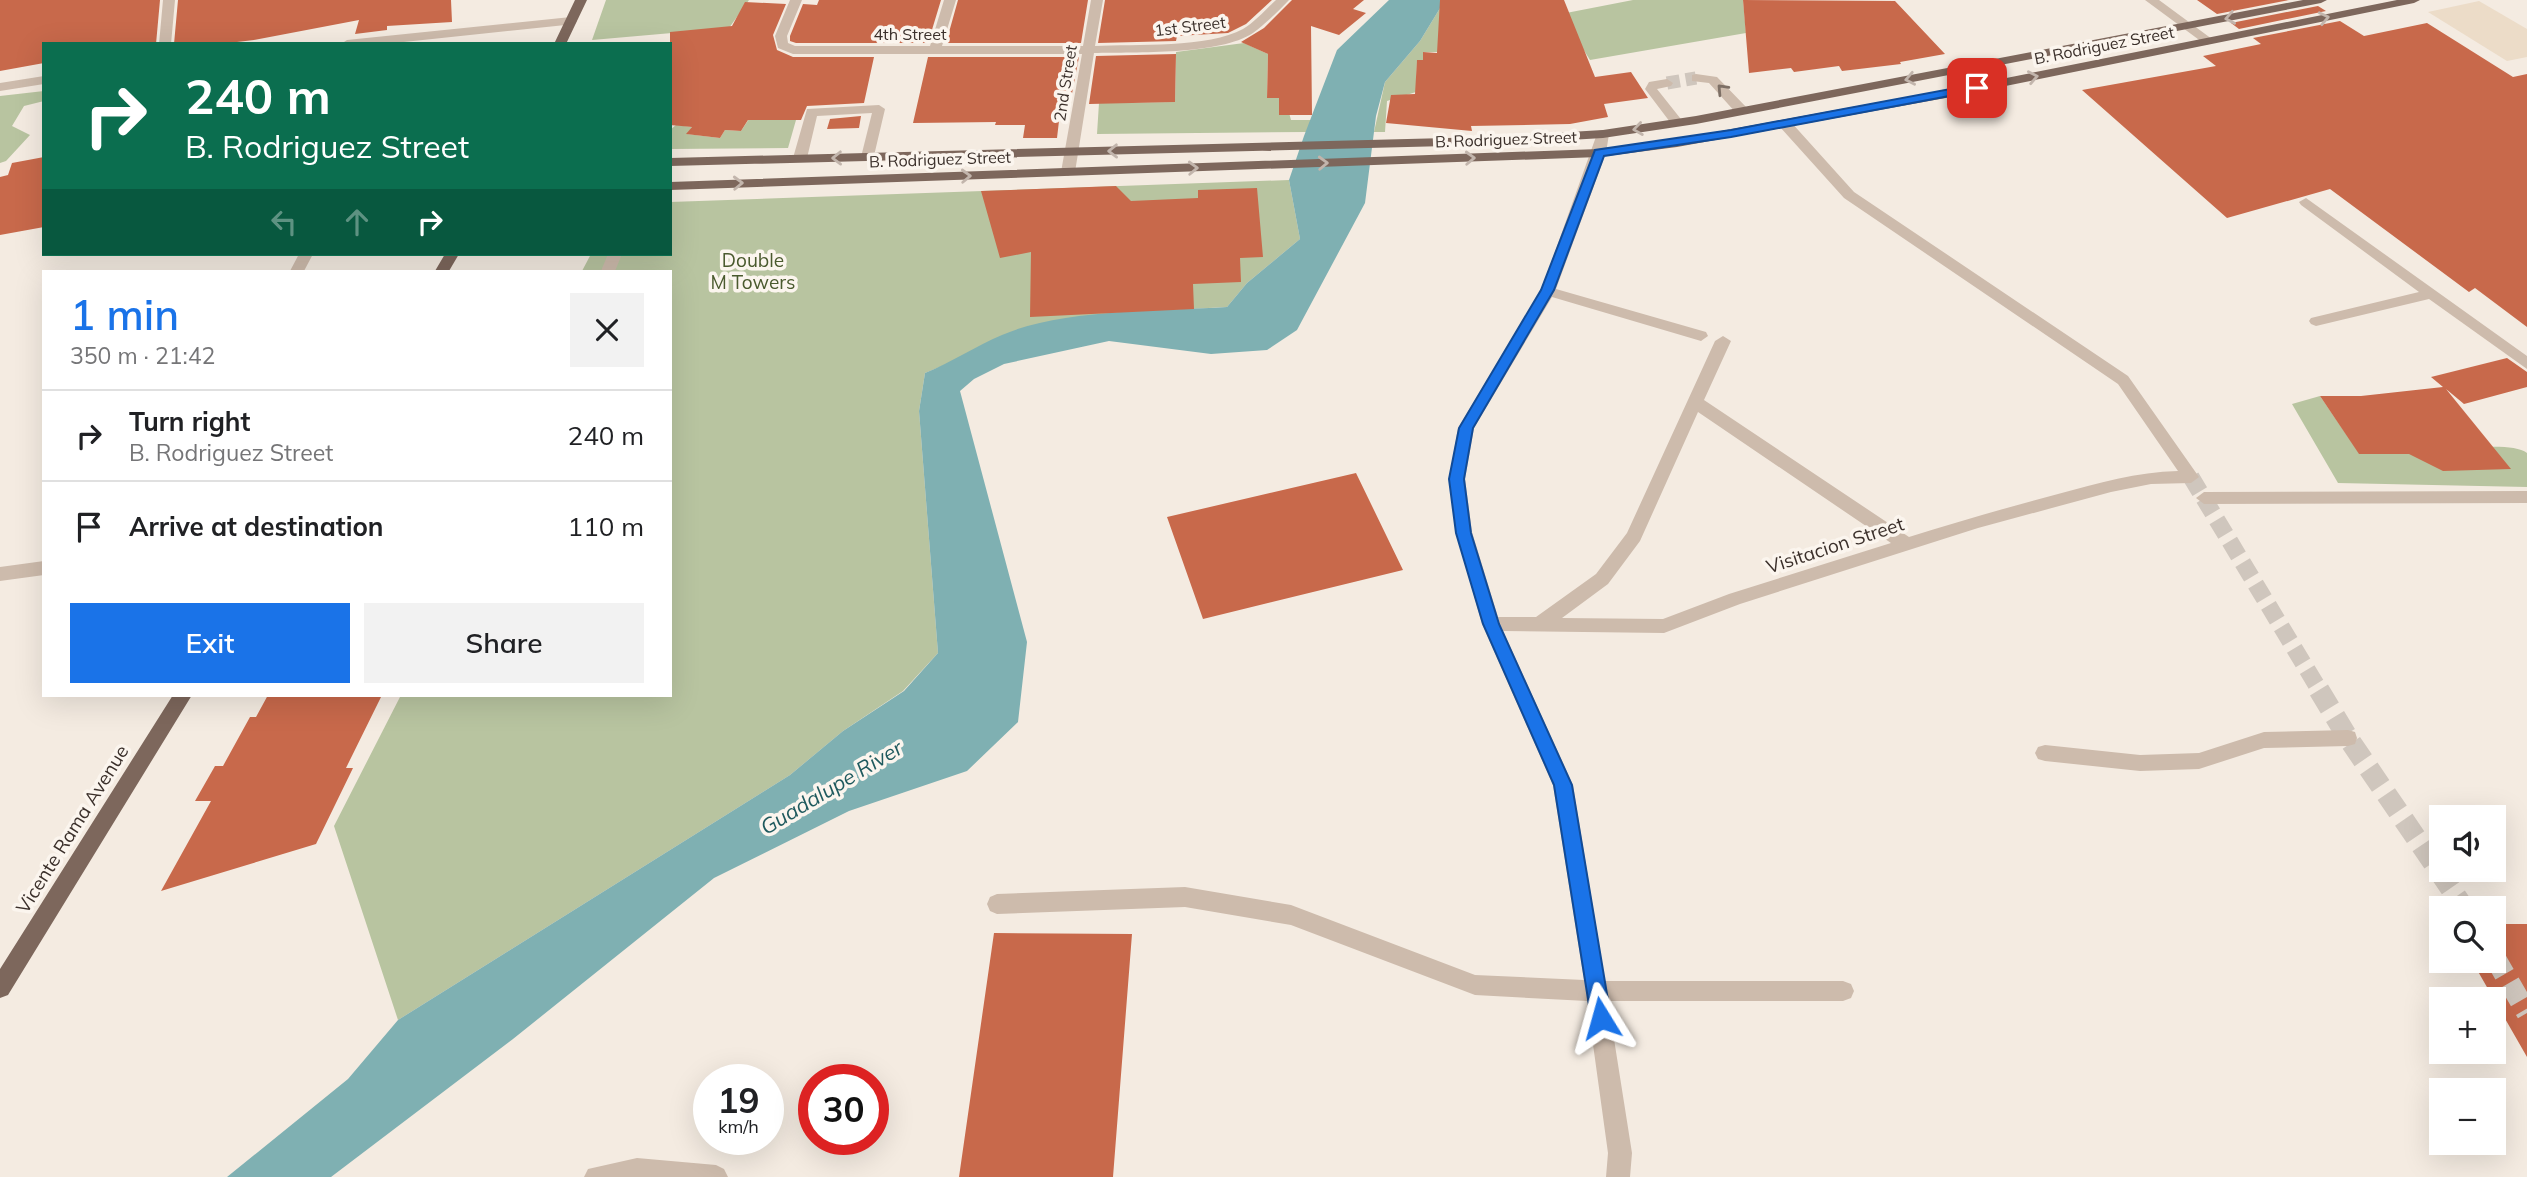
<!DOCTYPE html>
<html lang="en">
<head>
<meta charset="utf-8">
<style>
	:root { --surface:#fff; --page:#f2f2f2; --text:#202124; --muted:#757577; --line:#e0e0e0; --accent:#1a73e8 }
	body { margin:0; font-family:Mulish,sans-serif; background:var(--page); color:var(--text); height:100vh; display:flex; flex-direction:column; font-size:26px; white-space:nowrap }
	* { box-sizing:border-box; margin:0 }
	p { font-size:23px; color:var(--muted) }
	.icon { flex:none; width:38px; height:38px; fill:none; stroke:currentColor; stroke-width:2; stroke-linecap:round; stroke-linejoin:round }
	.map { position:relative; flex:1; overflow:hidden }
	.sheet { position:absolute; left:42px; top:270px; width:630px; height:427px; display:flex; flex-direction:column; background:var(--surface); border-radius:0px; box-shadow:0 7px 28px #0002 }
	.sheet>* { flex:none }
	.guide { position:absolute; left:42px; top:42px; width:630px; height:214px; border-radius:0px; box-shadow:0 7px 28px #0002; background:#0b6e4f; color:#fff; overflow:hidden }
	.fabs { position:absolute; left:2429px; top:805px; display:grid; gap:14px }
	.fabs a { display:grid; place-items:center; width:77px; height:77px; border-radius:0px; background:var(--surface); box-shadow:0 7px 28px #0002; font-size:35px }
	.speed { position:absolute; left:693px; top:1064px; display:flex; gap:14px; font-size:35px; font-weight:700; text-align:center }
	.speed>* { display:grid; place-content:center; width:91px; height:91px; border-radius:50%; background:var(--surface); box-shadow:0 7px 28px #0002; line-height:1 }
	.speed small { font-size:18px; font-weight:400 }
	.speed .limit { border:10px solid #d22; background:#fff; color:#111 }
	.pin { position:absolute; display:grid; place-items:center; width:60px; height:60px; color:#fff; margin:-30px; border-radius:14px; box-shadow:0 4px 10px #0006 }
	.me { position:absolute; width:77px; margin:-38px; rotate:352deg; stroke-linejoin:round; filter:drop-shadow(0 0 5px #0008) }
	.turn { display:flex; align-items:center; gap:24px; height:147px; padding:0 28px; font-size:32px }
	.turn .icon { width:91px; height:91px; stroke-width:2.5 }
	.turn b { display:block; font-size:49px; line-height:60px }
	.lanes { display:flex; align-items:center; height:66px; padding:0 28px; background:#0003; justify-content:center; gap:35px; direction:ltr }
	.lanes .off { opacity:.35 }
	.round { display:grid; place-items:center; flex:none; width:74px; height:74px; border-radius:0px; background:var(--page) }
	.overview { display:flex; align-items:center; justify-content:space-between; height:119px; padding:0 28px }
	h1 { font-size:42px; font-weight:600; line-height:52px; color:var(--accent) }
	.action { display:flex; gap:14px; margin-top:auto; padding:14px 28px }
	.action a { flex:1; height:80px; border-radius:0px; background:var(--accent); color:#fff; font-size:28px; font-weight:600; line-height:80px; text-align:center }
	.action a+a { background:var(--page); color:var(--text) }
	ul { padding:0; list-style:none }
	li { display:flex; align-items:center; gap:21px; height:91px; padding:0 28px; border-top:2px solid var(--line) }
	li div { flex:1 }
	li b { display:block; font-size:26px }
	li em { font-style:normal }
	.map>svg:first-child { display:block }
</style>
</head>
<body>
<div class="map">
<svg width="2527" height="1177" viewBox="0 0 2527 1177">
	<rect width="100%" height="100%" fill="#f4ebe1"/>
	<!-- green -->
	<path fill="#b8c4a0" d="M 606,0 L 749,0 L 729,28 L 592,40 Z
		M 1445,0 L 1448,52 L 1423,52 L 1423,60 L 1417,60 L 1416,92 L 1387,101 L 1385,132 L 1374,132 L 1385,82 L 1420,41 Z
		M 1633,0 L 1743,0 L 1746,33 L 1590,60 L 1561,14 Z
		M 1244,43 L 1268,54 L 1267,98 L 1285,98 L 1291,120 L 1312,120 L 1306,132 L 1097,134 L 1099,103 L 1175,102 L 1176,52 Z
		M 44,91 L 44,101 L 24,106 L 12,126 L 30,135 L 6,161 L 0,163 L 0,96 Z
		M 763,98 L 763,120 L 796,120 L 788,148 L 670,149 L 670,130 L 676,125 L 692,127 L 687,134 L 720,138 L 725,130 L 741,131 Z
		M 1289,180 L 1300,239 L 1247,283 L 1227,307 L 1134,312 L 959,359 L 925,373 L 919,411 L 938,653 L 903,691 L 843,731 L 790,775 L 398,1020 L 334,826 L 401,695 L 670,695 L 670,271 L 582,271 L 591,254 L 670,254 L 670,202 Z
		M 2320,396 L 2359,453 C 2375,454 2392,454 2408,454 C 2434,453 2508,439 2527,453 L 2527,487 L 2338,483 L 2292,404 Z"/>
	<!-- plaza -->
	<path fill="#ecdcc8" d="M 2479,1 L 2527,29 L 2527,57 L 2507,61 L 2428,12 Z"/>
	<!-- water -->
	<path fill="#7fb0b2" d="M 1389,0 L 1445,0 L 1420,41 L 1385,82 L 1376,116 L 1365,203 L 1297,330 L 1267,350 L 1211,354 L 1109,341 L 1004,364 L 974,379 L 960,391 L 1027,642 L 1018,722 L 967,771 L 849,811 L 714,878 L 513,1039 L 331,1177 L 227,1177 L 348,1079 L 398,1020 L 790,775 L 843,731 L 904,691 L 938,653 L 919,411 L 925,373 C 952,362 976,346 1002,335 C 1061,309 1161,311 1227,307 L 1247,283 L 1300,239 L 1289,180 L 1304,136 L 1337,50 Z"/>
	<!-- building -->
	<path fill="#c8694b" d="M 0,0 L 160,0 L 156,44 L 44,44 L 44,63 L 0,71 Z
		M 178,0 L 451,0 L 452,22 L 387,26 L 387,30 L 355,34 L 359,20 L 254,40 L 220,44 L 174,44 Z
		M 819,0 L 941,0 L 928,43 L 796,43 L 790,41 L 790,36 L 803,4 L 817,5 Z
		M 958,0 L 1088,0 L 1081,43 L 946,43 Z
		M 1105,0 L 1272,0 L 1246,24 L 1228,33 L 1177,36 L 1176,41 L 1098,43 Z
		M 1292,0 L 1364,0 L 1353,9 L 1366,13 L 1339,35 L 1311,26 L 1312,115 L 1279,115 L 1279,98 L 1267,98 L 1268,54 L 1241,42 L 1264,28 Z
		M 1440,0 L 1564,0 L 1595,77 L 1631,72 L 1648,98 L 1604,104 L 1608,117 L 1570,124 L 1471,126 L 1472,131 L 1386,123 L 1391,95 L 1415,94 L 1417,60 L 1423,60 L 1423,52 L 1437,53 Z
		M 1743,0 L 1895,1 L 1945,54 L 1900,62 L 1901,64 L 1842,71 L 1839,66 L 1794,72 L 1791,68 L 1749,73 Z
		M 2197,0 L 2289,0 L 2217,14 Z
		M 745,2 L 786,4 L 773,35 L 777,50 L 793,57 L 874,57 L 864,103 L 807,106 L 801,120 L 748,120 L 741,131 L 725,130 L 720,138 L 686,134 L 692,127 L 670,125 L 670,32 L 732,26 Z
		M 2318,6 L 2326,11 L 2239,29 L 2231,23 Z
		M 2340,21 L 2364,36 L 2427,23 L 2513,77 L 2527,74 L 2527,327 L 2475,288 L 2469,292 L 2330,189 L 2227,218 L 2082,90 L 2216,66 L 2203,56 L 2261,44 L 2253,38 Z
		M 1176,54 L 1175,102 L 1089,104 L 1096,56 Z
		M 928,57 L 1079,57 L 1070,104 L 1061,104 L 1057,138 L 1023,138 L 1025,125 L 995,125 L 996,122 L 913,123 Z
		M 861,116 L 859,128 L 827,129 L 830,119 L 819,120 Z
		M 44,157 L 44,227 L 0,235 L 0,177 L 8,175 L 12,163 Z
		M 1116,186 L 1131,201 L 1198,198 L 1198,190 L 1257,188 L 1263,257 L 1240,258 L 1241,282 L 1193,284 L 1194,309 L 1030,317 L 1031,252 L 1000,258 L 981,191 Z
		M 2507,358 L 2527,372 L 2527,387 L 2464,404 L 2446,389 L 2511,469 L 2443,471 L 2409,454 L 2359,454 L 2320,396 L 2361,396 L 2443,387 L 2431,377 Z
		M 1356,473 L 1403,570 L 1203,619 L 1167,517 Z
		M 268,695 L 382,695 L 346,768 L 353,768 L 316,844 L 161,891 L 211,801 L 195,801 L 215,766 L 223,766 L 250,717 L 256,717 Z
		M 2494,924 L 2527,924 L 2527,1057 L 2472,961 L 2494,961 Z
		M 994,933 L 1132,934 L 1113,1177 L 959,1177 Z"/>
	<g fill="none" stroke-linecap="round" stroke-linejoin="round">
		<!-- minor-tunnel-far2 -->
		<path stroke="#cfc6bd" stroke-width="13" stroke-dasharray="13 6" stroke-linecap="butt" d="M 1667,83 L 1696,78"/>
		<!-- minor-tunnel-far1 -->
		<path stroke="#cfc6bd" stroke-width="17" stroke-dasharray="17 8" stroke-linecap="butt" d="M 2191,477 L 2320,691"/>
		<!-- minor-tunnel -->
		<path stroke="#cfc6bd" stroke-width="21" stroke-dasharray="21 10" stroke-linecap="butt" d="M 2319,690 L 2348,738 L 2464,908
			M 2494,956 L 2527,1013"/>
		<!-- minor -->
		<path fill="#cdbbac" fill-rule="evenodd" d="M 163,0 L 175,0 L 171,44 L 159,44 Z
			M 790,0 L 802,0 L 787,36 L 788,43 L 795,46 L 930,46 L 944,0 L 956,0 L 942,46 L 1083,46 L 1091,0 L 1103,0 L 1095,46 C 1135,44 1209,48 1243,29 C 1255,22 1266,9 1276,0 L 1289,0 C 1279,11 1265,24 1253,33 C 1220,55 1135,52 1094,53 L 1075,172 L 1068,176 L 1061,172 L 1082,54 L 793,54 L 778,48 L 775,36 Z
			M 2145,0 L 2159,0 L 2216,42 L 2206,45 Z
			M 571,17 L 577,21 L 575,24 L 385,44 L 341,44 L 347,40 Z
			M 1696,74 L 1717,77 L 1747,108 L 1747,114 L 1737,114 L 1709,83 L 1692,81 L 1692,75 Z
			M 44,76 L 44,84 L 0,91 L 0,83 Z
			M 1667,79 L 1673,83 L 1671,86 L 1657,89 L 1684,123 L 1683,126 L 1673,126 L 1645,89 L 1649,82 Z
			M 879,105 L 885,109 L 873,160 L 868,161 L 861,157 L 872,113 L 817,116 L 807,158 L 800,162 L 793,158 L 807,109 Z
			M 1785,120 L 1790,121 L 1854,192 L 2128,376 L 2199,477 L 2191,483 L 2151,484 L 2111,492 L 1978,528 L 1740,604 L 1664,633 L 1503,631 L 1573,785 L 1605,981 L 1843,981 L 1851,984 L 1854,991 L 1851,998 L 1843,1001 L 1608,1001 L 1632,1153 L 1630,1177 L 1606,1177 L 1608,1153 L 1587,1001 L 1475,995 L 1291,925 L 1185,907 L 997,914 L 990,911 L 987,904 L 990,897 L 997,894 L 1185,887 L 1291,905 L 1475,975 L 1584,980 L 1553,785 L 1482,624 L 1456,532 L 1449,479 L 1458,428 L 1541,291 L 1598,131 L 1603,130 L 1609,134 L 1606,153 L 1556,289 L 1706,332 L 1708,336 L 1701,341 L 1552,297 L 1474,428 L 1465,479 L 1472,532 L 1498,617 L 1536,617 L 1596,574 L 1627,533 L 1715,341 L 1723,336 L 1731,341 L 1704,400 L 1909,537 C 1958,522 2008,507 2058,494 C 2098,483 2137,472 2178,471 L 2118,384 L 1844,198 L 1780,127 L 1779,124 ZM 1698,412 L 1891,543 L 1729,594 L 1663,619 L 1562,618 L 1608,584 L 1640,541 Z
			M 2306,198 L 2527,356 L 2527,369 L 2429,299 L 2316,326 L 2311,324 L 2309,321 L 2311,318 L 2419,292 L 2301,205 L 2299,202 Z
			M 299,254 L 313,254 L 304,271 L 290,271 Z
			M 608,254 L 622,254 L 615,271 L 601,271 Z
			M 2527,491 L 2527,503 L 2204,504 L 2196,498 L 2204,492 Z
			M 44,561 L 44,575 L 0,581 L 0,567 Z
			M 2348,730 L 2355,732 L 2357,738 L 2355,744 L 2348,746 L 2264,748 L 2199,769 L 2140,771 L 2045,761 L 2038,759 L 2035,753 L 2038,747 L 2045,745 L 2140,755 L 2199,753 L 2264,732 Z
			M 637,1158 L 716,1165 L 724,1169 L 728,1177 L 584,1177 L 588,1169 Z"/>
		<!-- major -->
		<path fill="#7d675c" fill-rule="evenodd" d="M 575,0 L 587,0 L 566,44 L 554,44 Z
			M 2303,0 L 2327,0 L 2321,3 L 1696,124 L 1603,138 L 1486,145 L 670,166 L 670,158 L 1486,137 L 1603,130 L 1696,116 Z
			M 2397,0 L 2420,0 L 2414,3 L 1951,97 L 1677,147 L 1599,157 L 670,190 L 670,182 L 1599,149 L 1677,139 L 1951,89 Z
			M 445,254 L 459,254 L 449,271 L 435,271 Z
			M 173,695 L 192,695 L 8,995 L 0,998 L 0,969 Z"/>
	</g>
	<!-- one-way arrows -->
	<defs><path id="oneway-chevron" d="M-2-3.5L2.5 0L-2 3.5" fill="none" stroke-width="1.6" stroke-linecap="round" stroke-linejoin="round" transform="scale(1.75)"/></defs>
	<g stroke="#c2b5ac">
		<use href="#oneway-chevron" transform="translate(2230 18) rotate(169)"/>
		<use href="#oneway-chevron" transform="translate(2324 18) rotate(-12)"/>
		<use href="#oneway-chevron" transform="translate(2033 77) rotate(-11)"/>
		<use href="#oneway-chevron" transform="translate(1910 79) rotate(169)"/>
		<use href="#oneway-chevron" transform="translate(1638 129) rotate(172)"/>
		<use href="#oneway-chevron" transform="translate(1113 151) rotate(179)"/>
		<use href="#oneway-chevron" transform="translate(837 158) rotate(179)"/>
		<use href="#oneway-chevron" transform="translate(1470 158) rotate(-2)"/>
		<use href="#oneway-chevron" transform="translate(1323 163) rotate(-2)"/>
		<use href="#oneway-chevron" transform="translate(1193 168) rotate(-2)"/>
		<use href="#oneway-chevron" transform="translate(966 176) rotate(-2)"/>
		<use href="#oneway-chevron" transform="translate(738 183) rotate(-2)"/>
	</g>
	<use stroke="#7d6f65" href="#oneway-chevron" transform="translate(1722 89) rotate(-133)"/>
	<!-- route -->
	<path fill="#1a73e8" stroke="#114b97" stroke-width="2" d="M 1977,84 L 1982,88 L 1981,90 L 1731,137 L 1604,156 L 1554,290 L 1473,428 L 1464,479 L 1471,533 L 1499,624 L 1572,785 L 1611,1018 L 1608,1025 L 1601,1028 L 1594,1025 L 1591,1018 L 1554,785 L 1483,624 L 1456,533 L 1449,479 L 1459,428 L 1541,290 L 1595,150 L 1731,130 Z"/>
	<g text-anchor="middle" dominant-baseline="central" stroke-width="7" stroke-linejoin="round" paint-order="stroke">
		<!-- far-street labels -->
		<g font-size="16" fill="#3b302b" stroke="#fbf5ee">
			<text transform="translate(1190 26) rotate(-7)">1st Street</text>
			<text x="910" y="34">4th Street</text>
			<text transform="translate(2104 45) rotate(-11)">B. Rodriguez Street</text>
			<text transform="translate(1065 83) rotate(-81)">2nd Street</text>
			<text transform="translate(1506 139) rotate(-2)">B. Rodriguez Street</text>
			<text transform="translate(940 159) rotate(-2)">B. Rodriguez Street</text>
		</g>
		<!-- park labels -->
		<g font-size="19" fill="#4a5a2e" stroke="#fbf5ee">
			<text x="753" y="260">Double<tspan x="753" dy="22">M Towers</tspan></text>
		</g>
		<!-- street labels -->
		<g font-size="19" fill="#3b302b" stroke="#fbf5ee">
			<text transform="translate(1835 545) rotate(-18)">Visitacion Street</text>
			<text transform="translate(72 829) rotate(-58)">Vicente Rama Avenue</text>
		</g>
		<!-- water labels -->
		<g font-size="21" font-style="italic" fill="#1f5a5e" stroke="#fbf5ee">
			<text transform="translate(831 787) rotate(-31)">Guadalupe River</text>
		</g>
	</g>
</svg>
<div class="fabs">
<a><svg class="icon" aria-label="sound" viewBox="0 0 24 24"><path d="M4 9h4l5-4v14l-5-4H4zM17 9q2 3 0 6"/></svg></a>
<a><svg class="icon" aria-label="search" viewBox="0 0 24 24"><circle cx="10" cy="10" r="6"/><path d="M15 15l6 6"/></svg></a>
<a>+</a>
<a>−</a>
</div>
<div class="speed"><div>19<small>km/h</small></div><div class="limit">30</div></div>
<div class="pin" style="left:1977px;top:88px;background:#d93025"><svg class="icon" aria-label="arrive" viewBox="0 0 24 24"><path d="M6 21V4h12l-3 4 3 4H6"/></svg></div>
<svg class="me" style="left:1601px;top:1018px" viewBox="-20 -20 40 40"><path d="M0-17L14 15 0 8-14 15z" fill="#1a73e8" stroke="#fff" stroke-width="4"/></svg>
<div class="guide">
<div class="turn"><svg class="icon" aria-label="right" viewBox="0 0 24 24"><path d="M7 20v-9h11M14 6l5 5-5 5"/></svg><div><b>240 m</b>B. Rodriguez Street</div></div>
<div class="lanes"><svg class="icon off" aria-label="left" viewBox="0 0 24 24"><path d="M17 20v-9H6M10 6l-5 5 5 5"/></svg><svg class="icon off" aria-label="ahead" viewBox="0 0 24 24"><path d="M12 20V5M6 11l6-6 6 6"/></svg><svg class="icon" aria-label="right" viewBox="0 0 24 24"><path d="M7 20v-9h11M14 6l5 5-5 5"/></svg></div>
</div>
<section class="sheet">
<div class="overview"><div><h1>1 min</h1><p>350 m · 21:42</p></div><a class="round"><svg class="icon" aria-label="close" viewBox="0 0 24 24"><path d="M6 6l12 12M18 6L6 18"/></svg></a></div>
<ul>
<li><svg class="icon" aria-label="right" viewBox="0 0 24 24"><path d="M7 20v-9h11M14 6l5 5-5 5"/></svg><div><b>Turn right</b><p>B. Rodriguez Street</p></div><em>240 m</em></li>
<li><svg class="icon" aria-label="arrive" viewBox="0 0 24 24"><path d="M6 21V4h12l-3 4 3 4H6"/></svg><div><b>Arrive at destination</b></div><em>110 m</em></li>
</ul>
<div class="action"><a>Exit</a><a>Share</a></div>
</section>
</div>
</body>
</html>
